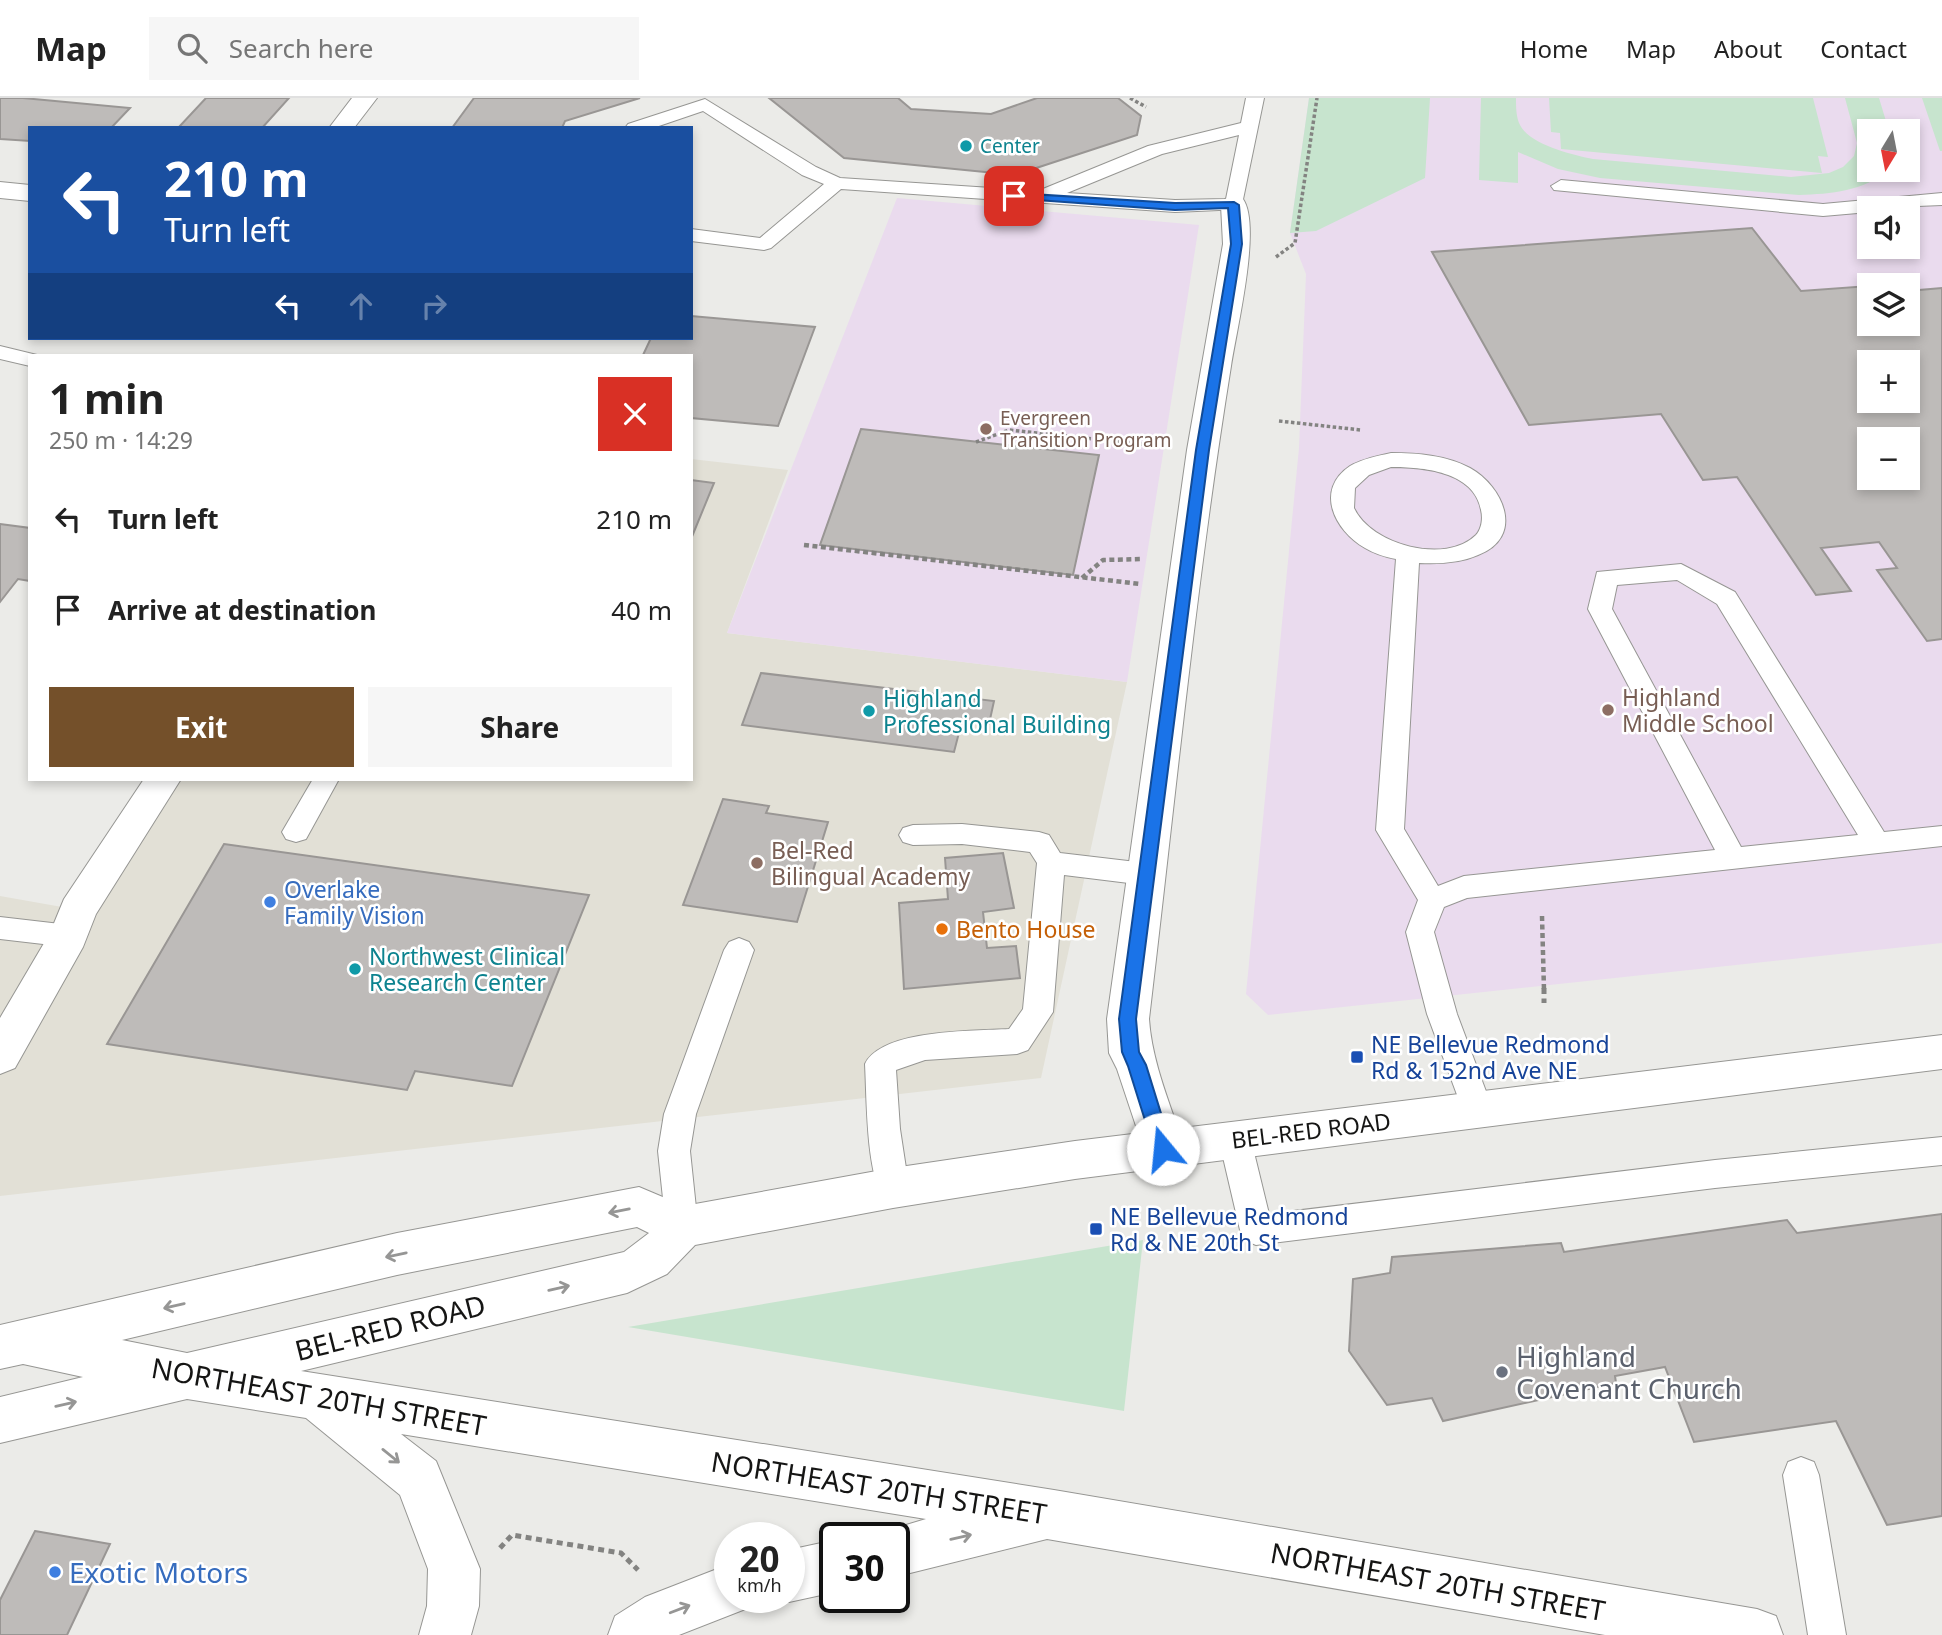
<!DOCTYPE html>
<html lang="en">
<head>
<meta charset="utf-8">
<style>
	:root { --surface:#fff; --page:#f6f6f6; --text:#222; --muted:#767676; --line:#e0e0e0; --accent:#74502a }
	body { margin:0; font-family:"Noto Sans",sans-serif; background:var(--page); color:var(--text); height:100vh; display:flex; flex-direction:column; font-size:26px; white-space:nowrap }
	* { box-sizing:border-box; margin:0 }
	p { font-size:23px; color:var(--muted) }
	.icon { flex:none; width:38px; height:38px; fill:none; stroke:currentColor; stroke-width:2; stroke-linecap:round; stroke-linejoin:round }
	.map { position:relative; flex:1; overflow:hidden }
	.drawer { position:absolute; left:28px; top:256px; width:665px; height:427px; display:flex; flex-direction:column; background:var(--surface); border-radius:0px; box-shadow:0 4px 10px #0003 }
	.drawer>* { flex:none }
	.guide { position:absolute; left:28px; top:28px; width:665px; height:214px; border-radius:0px; box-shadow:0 4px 10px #0003; background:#1a4fa0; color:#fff; overflow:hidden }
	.needle { width:46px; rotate:190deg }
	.buttons { position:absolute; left:1857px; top:21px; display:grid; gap:14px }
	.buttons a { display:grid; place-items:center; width:63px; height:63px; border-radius:0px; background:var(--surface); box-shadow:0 4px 10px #0003; font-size:35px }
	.speed { position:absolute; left:714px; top:1424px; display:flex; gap:14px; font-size:35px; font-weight:700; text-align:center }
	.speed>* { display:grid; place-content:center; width:91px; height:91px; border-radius:50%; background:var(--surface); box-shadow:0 4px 10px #0003; line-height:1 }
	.speed small { font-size:18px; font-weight:400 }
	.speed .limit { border:4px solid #111; border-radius:10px; background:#fff; color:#111 }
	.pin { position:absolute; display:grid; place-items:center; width:60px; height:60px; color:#fff; margin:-30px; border-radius:14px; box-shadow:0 4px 10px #0006 }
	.me { position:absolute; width:77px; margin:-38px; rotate:343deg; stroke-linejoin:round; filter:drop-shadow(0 0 5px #0008) }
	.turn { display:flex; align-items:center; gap:24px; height:147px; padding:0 21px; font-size:32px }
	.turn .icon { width:91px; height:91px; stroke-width:2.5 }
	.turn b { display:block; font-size:49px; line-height:60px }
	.lanes { display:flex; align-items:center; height:66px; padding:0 21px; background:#0003; justify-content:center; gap:35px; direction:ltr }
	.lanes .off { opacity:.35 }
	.round { display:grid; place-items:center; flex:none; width:74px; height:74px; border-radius:0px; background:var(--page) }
	.head { display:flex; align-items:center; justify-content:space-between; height:119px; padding:0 21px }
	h1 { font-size:42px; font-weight:700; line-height:52px }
	.cta { display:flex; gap:14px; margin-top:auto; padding:14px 21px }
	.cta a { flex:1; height:80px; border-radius:0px; background:var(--accent); color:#fff; font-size:28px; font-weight:700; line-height:80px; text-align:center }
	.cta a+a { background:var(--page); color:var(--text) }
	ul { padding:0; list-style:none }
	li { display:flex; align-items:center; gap:21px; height:91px; padding:0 21px }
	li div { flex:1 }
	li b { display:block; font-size:26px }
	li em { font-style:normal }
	header { display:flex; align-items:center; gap:42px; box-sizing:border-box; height:98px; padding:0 35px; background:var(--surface); border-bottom:2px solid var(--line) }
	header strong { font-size:33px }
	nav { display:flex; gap:38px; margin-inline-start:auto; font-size:24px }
	.search { width:490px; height:63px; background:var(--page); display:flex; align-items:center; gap:18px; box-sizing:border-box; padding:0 24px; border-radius:0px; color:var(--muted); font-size:26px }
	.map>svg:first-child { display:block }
</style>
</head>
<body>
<header>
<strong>Map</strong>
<div class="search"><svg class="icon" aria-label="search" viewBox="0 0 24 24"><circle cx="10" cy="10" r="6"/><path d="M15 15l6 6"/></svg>Search here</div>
<nav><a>Home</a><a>Map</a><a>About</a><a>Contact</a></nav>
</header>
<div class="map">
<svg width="1942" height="1537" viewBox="0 0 1942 1537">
	<rect width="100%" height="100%" fill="#ebebe8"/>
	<!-- built -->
	<path fill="#e2e0d6" d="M 691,361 L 788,372 L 727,535 L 1127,584 L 1041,980 L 0,1098 L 0,798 L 79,812 L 163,681 L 691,681 Z"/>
	<!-- education -->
	<path fill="#eadbee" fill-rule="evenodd" d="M 1309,0 L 1942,0 L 1942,845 L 1268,917 L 1246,896 L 1299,350 L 1306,176 L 1290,135 ZM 1869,33 L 1908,33 L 1908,72 L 1869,72 ZM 1869,110 L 1908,110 L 1908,149 L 1869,149 ZM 1869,187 L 1908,187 L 1908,226 L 1869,226 ZM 1869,264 L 1908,264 L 1908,303 L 1869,303 ZM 1869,341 L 1908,341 L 1908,380 L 1869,380 Z
		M 897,100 L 1199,127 L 1127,584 L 727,535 Z"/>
	<!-- green -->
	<path fill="#c7e4ce" d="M 1309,0 L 1430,0 L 1425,80 L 1316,133 L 1290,135 Z
		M 1481,0 L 1516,0 C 1516,9 1516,19 1520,27 C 1530,47 1573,57 1593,61 L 1791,79 L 1829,75 L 1843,69 L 1854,58 L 1857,45 L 1845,0 L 1879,0 L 1889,33 L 1869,33 L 1869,72 L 1888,72 C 1864,93 1831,96 1799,97 L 1600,80 L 1558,71 L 1518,54 L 1518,85 L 1479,82 Z
		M 1549,0 L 1813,0 L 1828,59 L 1818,58 L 1822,75 L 1561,51 L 1560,35 L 1551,34 Z
		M 1922,0 L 1942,0 L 1942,53 L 1940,53 Z
		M 1143,1142 L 1124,1313 L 628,1229 Z"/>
	<!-- building -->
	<path fill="#bebbb9" stroke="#999694" stroke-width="2" fill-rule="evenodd" d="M 0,0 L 23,0 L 130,10 L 111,30 L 30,30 L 30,43 L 0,41 Z
		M 206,0 L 289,0 L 262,30 L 178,30 Z
		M 474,0 L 640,0 L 565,23 L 562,30 L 452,30 Z
		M 769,0 L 898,0 L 911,11 L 991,16 L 1037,0 L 1118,0 L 1141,18 L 1137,37 L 1015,77 L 844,60 Z
		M 1752,130 L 1801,193 L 1869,188 L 1869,226 L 1908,226 L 1908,193 L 1942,190 L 1942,541 L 1927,543 L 1877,472 L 1897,470 L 1879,444 L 1821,450 L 1851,493 L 1816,497 L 1737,379 L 1703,382 L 1661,316 L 1529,327 L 1432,154 ZM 1869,264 L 1908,264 L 1908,303 L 1869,303 ZM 1869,341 L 1908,341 L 1908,380 L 1869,380 Z
		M 691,218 L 815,229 L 778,328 L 691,320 L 691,257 L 643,257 L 651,240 L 691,240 Z
		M 861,331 L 1099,357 L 1073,477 L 820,447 Z
		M 691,382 L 714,385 L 691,441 Z
		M 0,426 L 30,430 L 30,483 L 18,481 L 0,504 Z
		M 761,575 L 994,603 L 989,626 L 962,623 L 954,654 L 742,627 Z
		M 723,701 L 769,708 L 766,715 L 828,724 L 797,824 L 683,807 Z
		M 224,746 L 589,797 L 512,988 L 415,973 L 407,992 L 107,946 Z
		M 1003,755 L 1014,810 L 983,814 L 987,850 L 1016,848 L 1020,880 L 904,891 L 899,805 L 948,801 L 945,760 Z
		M 1942,1116 L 1942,1418 L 1887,1427 L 1836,1323 L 1694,1344 L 1665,1269 L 1615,1278 L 1616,1285 L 1443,1323 L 1432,1300 L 1387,1307 L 1349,1253 L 1353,1181 L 1390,1175 L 1392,1159 L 1561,1145 L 1564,1154 L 1787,1122 L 1797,1135 Z
		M 35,1433 L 110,1446 L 67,1537 L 0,1537 L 0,1502 Z"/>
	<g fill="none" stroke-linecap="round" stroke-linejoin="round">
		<defs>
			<path id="lane" d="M 1246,0 L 1264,0 L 1241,111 L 1175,114 L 841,91 L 771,150 L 764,152 L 691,143 L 691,131 L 760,140 L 824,86 L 802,77 L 703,13 L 653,30 L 625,30 L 628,26 L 705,1 L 816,69 L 840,80 L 1038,93 L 1148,48 L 1241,25 ZM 1239,37 L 1226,101 L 1175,102 L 1067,95 L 1162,56 Z
				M 1561,82 L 1823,106 L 1942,95 L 1942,107 L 1869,110 L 1869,114 L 1823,118 L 1554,92 L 1551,88 Z
				M 0,248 L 37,257 L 30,257 L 30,268 L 0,261 Z
				M 1391,355 C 1417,355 1446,357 1470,370 C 1504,389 1525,439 1478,457 C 1460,465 1439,466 1419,465 L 1404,731 L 1438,788 L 1464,778 L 1715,752 L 1588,511 L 1597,474 L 1681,466 L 1735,494 L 1884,734 L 1942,728 L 1942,748 L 1467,800 L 1444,809 L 1434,834 L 1457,916 L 1493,1012 L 1488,1021 L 1477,1025 L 1466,1021 L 1427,916 L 1406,834 L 1418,802 L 1376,732 L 1396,461 C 1385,459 1375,456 1365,450 C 1335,433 1314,392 1350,368 C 1362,361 1377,358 1391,355 ZM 1391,369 C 1422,369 1474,373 1481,412 C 1483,420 1482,430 1476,437 C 1446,467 1371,447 1354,410 L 1355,390 L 1369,377 ZM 1677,482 L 1717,506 L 1858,737 L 1741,749 L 1612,511 L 1617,487 Z
				M 313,681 L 339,681 L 306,741 L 296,744 L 286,741 L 282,734 Z
				M 962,726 L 1039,734 L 1049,737 L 1060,755 L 1145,765 L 1155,768 L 1159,776 L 1155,784 L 1145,787 L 1064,777 L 1053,914 L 1028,952 L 1017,956 L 925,962 L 896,972 L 900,1031 L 909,1090 L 904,1100 L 893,1104 L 882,1100 C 866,1066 867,1004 865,966 C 882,931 973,933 1009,931 L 1023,911 L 1037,765 L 1030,754 L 962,746 L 913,747 L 903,744 L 899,737 L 903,730 L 913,727 Z
				M 0,819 L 69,827 L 79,830 L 83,838 L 79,846 L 69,849 L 0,841 Z
				M 739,840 L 749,844 L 754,852 L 696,1016 L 690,1053 L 698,1129 L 694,1139 L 682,1144 L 670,1139 L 666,1129 L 658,1053 L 664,1016 L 724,852 L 729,844 Z
				M 1235,1028 L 1246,1032 L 1251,1042 L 1269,1116 L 1715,1062 L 1942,1039 L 1942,1067 L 1715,1090 L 1256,1147 L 1244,1142 L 1240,1132 L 1219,1042 L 1224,1032 Z
				M 1801,1359 L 1814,1364 L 1819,1377 L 1846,1537 L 1808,1537 L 1783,1377 L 1788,1364 Z"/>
			<path id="street" d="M 352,0 L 377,0 L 354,30 L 329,30 Z
				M 0,84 L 30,87 L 30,103 L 0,100 Z
				M 1234,99 L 1243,101 C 1262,128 1236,234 1231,268 C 1196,485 1175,703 1149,921 C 1152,965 1171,1008 1185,1051 L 1178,1064 L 1163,1070 L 1148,1064 L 1117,971 L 1109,955 L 1107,921 L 1187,352 L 1223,146 L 1221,107 L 1225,101 Z
				M 144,681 L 181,681 L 96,816 L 83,849 L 15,970 L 0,976 L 0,920 L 50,835 L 64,801 Z"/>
			<path id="secondary" d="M 1942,937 L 1942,971 L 1075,1081 L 893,1110 L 695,1147 L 667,1176 L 627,1195 L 301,1273 L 1054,1392 L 1757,1511 L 1776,1518 L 1783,1537 L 1605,1537 L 1047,1441 L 894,1479 L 894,1440 L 874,1440 L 876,1436 L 926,1421 L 401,1336 L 436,1363 L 480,1471 L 479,1508 L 471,1537 L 419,1537 L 427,1508 L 428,1471 L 400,1397 L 306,1320 L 187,1301 L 0,1345 L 0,1299 L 83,1279 L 23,1266 L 0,1271 L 0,1227 L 397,1135 L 639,1089 L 684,1108 L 893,1070 L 1075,1043 ZM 637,1129 L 649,1135 L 624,1154 L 187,1255 L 122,1242 L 397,1177 Z
				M 835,1442 L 835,1494 L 789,1504 L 779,1500 L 789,1500 L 789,1452 Z
				M 730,1466 L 730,1500 L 753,1500 L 748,1510 L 679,1537 L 608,1537 L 615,1518 L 645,1499 Z"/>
		</defs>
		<!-- lane casing -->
		<use href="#lane" stroke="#969693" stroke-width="2"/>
		<!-- street casing -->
		<use href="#street" stroke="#969693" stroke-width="2"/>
		<!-- secondary casing -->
		<use href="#secondary" stroke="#969693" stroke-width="2"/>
		<!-- path-far2 -->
		<path stroke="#838381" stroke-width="3.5" stroke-dasharray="3.5 2.5" stroke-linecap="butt" d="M 1130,0 L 1146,9
			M 1276,159 L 1295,145 L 1317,0
			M 1279,323 L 1361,332
			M 976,344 L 1009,332 L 1160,348"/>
		<!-- path-far1 -->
		<path stroke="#838381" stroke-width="4.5" stroke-dasharray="5 3.5" stroke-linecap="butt" d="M 804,447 L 1140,486
			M 1082,480 L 1103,462 L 1143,461
			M 1542,818 L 1544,892"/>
		<!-- path -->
		<path stroke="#838381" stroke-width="5" stroke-dasharray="6 4.5" stroke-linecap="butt" d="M 1544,890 L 1544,905
			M 500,1450 L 512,1437 L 621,1455 L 638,1472"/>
		<!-- lane -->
		<use href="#lane" fill="#fff" fill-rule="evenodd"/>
		<!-- street -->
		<use href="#street" fill="#fff" fill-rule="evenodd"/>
		<!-- secondary -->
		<use href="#secondary" fill="#fff" fill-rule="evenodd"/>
	</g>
	<!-- one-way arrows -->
	<defs><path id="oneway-shaft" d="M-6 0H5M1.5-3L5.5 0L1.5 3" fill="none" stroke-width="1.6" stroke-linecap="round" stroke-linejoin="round" transform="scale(1.75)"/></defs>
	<g stroke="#969695">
		<use href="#oneway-shaft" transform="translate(619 1113) rotate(169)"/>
		<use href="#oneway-shaft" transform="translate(396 1157) rotate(168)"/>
		<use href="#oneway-shaft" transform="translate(559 1190) rotate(-13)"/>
		<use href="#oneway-shaft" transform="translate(174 1208) rotate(167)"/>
		<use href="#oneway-shaft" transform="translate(66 1306) rotate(-13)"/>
		<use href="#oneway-shaft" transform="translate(391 1358) rotate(39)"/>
		<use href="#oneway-shaft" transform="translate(961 1439) rotate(-13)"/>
		<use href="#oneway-shaft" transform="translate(680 1511) rotate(-21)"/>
	</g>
	<!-- route -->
	<path fill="#1a73e8" stroke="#114b97" stroke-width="2" d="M 1014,95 L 1175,105 L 1234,104 L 1239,107 L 1242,146 L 1209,352 L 1136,921 L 1139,954 L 1146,967 L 1172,1051 L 1169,1057 L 1163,1059 L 1156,1057 L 1154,1051 L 1128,968 L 1122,954 L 1119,921 L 1196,352 L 1231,146 L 1228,110 L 1175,112 L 1010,100 L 1009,98 Z"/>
	<!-- markers -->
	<g fill="#0f9aa8" stroke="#fff" stroke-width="2.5">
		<circle cx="966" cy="48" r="7"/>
		<circle cx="869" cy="613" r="7"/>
		<circle cx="355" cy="871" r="7"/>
	</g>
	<g fill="#8d6e63" stroke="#fff" stroke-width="2.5">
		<circle cx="986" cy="331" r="7"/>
		<circle cx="1608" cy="612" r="7"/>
		<circle cx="757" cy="765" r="7"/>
	</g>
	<g fill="#3f7fe0" stroke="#fff" stroke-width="2.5">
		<circle cx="270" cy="804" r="7"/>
		<circle cx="55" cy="1474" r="7"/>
	</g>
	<circle fill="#e8710a" stroke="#fff" stroke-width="2.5" cx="942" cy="831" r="7"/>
	<g fill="#1a4fb4" stroke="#fff" stroke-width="2.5">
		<rect x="1350" y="952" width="14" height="14" rx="3.5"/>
		<rect x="1089" y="1124" width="14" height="14" rx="3.5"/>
	</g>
	<circle fill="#6b7280" stroke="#fff" stroke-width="2.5" cx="1502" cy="1274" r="7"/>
	<g text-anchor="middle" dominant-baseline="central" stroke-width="5" stroke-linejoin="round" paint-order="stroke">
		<!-- far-culture labels -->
		<g font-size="19" fill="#0d838f" stroke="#fff" text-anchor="start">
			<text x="980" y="48">Center</text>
		</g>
		<!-- far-education labels -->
		<g font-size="19" fill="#785e54" stroke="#fff" text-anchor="start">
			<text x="1000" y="320">Evergreen<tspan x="1000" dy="22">Transition Program</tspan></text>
		</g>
		<!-- education labels -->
		<g font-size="23" fill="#785e54" stroke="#fff" text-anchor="start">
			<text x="1622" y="599">Highland<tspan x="1622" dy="26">Middle School</tspan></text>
			<text x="771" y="752">Bel-Red<tspan x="771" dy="26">Bilingual Academy</tspan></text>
		</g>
		<!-- culture labels -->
		<g font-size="23" fill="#0d838f" stroke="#fff" text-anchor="start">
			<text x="883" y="600">Highland<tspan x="883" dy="26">Professional Building</tspan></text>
			<text x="369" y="858">Northwest Clinical<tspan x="369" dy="26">Research Center</tspan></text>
		</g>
		<!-- shop labels -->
		<g font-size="23" fill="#366cbe" stroke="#fff" text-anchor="start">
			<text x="284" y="791">Overlake<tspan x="284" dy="26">Family Vision</tspan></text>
		</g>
		<!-- food labels -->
		<g font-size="23" fill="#c56008" stroke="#fff" text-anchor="start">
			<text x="956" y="831">Bento House</text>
		</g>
		<!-- transit labels -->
		<g font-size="23" fill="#164399" stroke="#fff" text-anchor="start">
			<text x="1371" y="946">NE Bellevue Redmond<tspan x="1371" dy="26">Rd &amp; 152nd Ave NE</tspan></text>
			<text x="1110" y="1118">NE Bellevue Redmond<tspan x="1110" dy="26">Rd &amp; NE 20th St</tspan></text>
		</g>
		<!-- street labels -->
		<g font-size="23" fill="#151514" stroke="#fff">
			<text transform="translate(1311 1032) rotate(-7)">BEL-RED ROAD</text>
		</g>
		<!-- near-street labels -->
		<g font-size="28" fill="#151514" stroke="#fff">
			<text transform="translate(390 1229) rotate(-14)">BEL-RED ROAD</text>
			<text transform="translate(319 1298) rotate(10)">NORTHEAST 20TH STREET</text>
			<text transform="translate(879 1389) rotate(9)">NORTHEAST 20TH STREET</text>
			<text transform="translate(1438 1483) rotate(10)">NORTHEAST 20TH STREET</text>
		</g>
		<!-- near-worship labels -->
		<g font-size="28" fill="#5b616d" stroke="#fff" text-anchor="start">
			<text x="1516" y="1258">Highland<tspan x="1516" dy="32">Covenant Church</tspan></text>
		</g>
		<!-- near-shop labels -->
		<g font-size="28" fill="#366cbe" stroke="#fff" text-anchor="start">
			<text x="69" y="1474">Exotic Motors</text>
		</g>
	</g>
</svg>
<div class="buttons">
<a><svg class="needle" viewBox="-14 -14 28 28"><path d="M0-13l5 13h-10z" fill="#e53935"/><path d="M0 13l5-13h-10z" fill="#767676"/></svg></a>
<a><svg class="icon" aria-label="sound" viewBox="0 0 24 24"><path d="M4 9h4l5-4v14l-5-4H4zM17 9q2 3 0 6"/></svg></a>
<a><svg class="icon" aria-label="layers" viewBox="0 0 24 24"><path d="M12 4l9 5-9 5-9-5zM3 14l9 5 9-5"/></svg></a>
<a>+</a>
<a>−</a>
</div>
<div class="speed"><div>20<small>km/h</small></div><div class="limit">30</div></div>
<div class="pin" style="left:1014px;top:98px;background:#d93025"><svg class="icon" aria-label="arrive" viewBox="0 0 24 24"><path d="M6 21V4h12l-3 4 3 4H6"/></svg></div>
<svg class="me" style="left:1163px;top:1051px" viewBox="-20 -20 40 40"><circle r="19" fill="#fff"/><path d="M0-13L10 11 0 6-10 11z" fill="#1a73e8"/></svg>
<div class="guide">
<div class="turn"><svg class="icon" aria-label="left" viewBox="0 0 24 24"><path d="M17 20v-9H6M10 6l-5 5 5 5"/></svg><div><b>210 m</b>Turn left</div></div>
<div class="lanes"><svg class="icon" aria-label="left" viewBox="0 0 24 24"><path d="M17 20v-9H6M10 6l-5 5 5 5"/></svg><svg class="icon off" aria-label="ahead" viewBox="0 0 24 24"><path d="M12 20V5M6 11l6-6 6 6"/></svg><svg class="icon off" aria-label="right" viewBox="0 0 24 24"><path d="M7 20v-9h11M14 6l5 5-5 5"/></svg></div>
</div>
<section class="drawer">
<div class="head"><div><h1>1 min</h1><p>250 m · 14:29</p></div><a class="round" style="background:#d93025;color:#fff"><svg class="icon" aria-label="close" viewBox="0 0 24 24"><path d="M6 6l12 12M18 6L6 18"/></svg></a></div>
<ul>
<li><svg class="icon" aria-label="left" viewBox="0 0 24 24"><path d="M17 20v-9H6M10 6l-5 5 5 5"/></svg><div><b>Turn left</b></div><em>210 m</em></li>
<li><svg class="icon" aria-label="arrive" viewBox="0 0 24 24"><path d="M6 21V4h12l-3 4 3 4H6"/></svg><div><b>Arrive at destination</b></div><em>40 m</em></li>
</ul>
<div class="cta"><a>Exit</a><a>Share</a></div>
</section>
</div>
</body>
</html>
